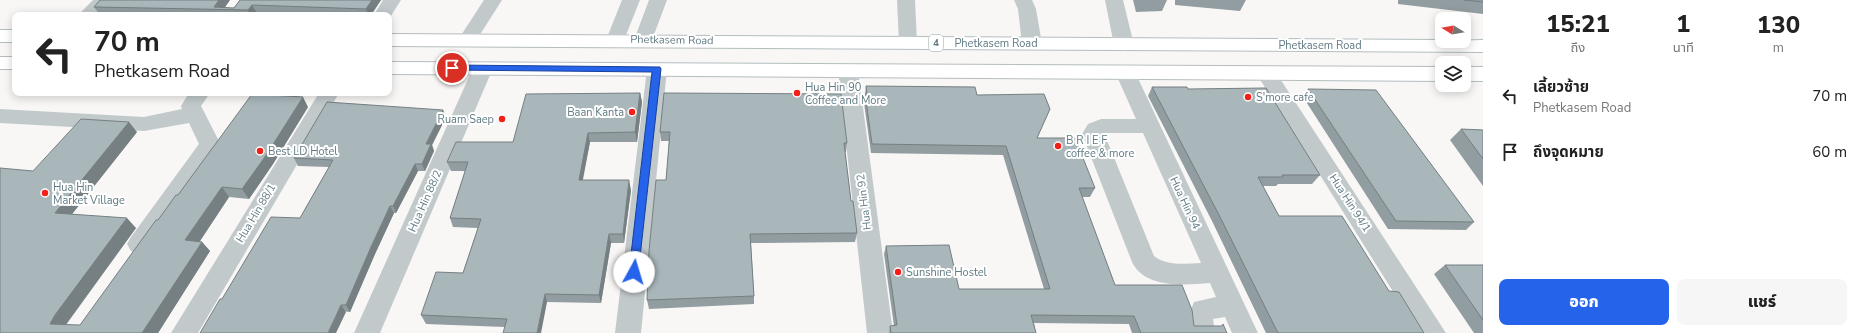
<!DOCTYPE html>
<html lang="th">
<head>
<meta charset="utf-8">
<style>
	:root { --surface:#fff; --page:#f6f6f6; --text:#222; --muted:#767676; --accent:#2563eb }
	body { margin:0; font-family:"Nunito Sans","Noto Sans Thai",sans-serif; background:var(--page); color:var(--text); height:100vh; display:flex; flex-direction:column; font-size:15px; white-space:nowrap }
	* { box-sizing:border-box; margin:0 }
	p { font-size:13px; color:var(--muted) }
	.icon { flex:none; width:22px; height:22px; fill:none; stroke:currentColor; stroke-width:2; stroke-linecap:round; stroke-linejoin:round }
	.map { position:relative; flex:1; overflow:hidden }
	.panel { display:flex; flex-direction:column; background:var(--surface); width:380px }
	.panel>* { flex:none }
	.top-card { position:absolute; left:12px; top:12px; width:380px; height:84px; border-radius:8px; box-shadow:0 2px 10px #0003; background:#fff; color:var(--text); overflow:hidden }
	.needle { width:26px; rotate:281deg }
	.fabs { position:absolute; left:1435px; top:12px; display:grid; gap:8px }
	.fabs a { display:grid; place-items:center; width:36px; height:36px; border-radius:8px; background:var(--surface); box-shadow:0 2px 10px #0003; font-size:20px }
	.pin { position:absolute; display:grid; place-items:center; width:34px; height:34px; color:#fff; margin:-17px; border:2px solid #fff; border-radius:50%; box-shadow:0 1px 4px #0007 }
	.me { position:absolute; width:44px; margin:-22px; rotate:6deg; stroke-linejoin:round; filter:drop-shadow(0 0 3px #0008) }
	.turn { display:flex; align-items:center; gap:14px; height:84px; padding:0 16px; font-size:18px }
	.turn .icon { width:52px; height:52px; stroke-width:2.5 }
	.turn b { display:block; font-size:28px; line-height:34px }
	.eta { display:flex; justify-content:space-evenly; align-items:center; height:68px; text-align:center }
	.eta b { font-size:24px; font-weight:800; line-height:28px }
	.action { display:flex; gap:8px; margin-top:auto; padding:8px 16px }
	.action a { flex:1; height:46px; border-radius:8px; background:var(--accent); color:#fff; font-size:16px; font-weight:800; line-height:46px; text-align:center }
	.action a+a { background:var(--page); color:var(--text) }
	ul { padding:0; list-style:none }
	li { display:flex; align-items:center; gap:12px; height:56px; padding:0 16px }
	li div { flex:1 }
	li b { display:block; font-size:15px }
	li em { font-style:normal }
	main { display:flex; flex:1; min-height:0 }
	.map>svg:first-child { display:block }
</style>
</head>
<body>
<main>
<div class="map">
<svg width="1483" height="333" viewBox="0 0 1483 333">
	<rect width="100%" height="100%" fill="#f8f7f5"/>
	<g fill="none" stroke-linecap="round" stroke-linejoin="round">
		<defs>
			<path id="major" d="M 0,30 L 15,30 L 15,42 L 0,42 Z
				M 389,34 L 1442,40 L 1442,41 L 1483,40 L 1483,52 L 389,46 Z
				M 0,57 L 15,57 L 15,69 L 0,69 Z
				M 389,62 L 1442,67 L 1442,81 L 389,74 Z
				M 1464,67 L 1483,67 L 1483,81 L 1464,81 Z"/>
		</defs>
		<!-- major casing -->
		<use href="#major" stroke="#b5bdbf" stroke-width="2"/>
		<!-- minor -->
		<path fill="#c2c9cb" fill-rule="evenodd" d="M 93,0 L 113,0 L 98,15 L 78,15 Z
			M 383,0 L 401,0 L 389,19 L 389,15 L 374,15 Z
			M 484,0 L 502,0 L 474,44 L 467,46 L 460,44 L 458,40 Z
			M 622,0 L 640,0 L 624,40 L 622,44 L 615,46 L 608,44 L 606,40 Z
			M 649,0 L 667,0 L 652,40 L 650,44 L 643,46 L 636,44 L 634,40 Z
			M 897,0 L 915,0 L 917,43 L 915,47 L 908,49 L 901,47 L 899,43 Z
			M 1014,0 L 1032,0 L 1036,9 L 1042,44 L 1039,48 L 1032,50 L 1025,48 L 1022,44 L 1018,9 Z
			M 1105,0 L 1123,0 L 1134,45 L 1131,49 L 1124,51 L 1117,49 L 1114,45 Z
			M 483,62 L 490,63 L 493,68 L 380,333 L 354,333 L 473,68 L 476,63 Z
			M 657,62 L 664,64 L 667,69 L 641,333 L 615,333 L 647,69 L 650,64 Z
			M 848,63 L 855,65 L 858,70 L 893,333 L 867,333 L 838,70 L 841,65 Z
			M 1125,65 L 1132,67 L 1135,72 L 1258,333 L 1232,333 L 1225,317 L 1213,319 L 1215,333 L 1189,333 L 1187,319 L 1194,302 L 1216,297 L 1210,283 C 1185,285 1145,289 1132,262 L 1082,134 L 1088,124 L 1101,119 L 1136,119 L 1115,72 L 1118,67 ZM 1104,133 L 1143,133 L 1201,263 C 1184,264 1167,266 1154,256 Z
			M 1266,66 L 1273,68 L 1446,333 L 1419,333 L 1256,73 L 1259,68 Z
			M 189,93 L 210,93 L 201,106 L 221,145 L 147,251 L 139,254 L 131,251 L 127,244 L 131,237 L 199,144 L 189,123 L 144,131 L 0,123 L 0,109 L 144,117 L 182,109 L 181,106 Z
			M 319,93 L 339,93 L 198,333 L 171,333 Z"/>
		<!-- major -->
		<use href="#major" fill="#fff" fill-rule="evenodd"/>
	</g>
	<!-- wall -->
	<path fill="#919da0" d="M 100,0 L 230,0 L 224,8 L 234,8 L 240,0 L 381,0 L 371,15 L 304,15 L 257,13 L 255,15 L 100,15 L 94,7 Z
		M 1133,0 L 1167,0 L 1162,11 L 1136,12 Z
		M 1175,0 L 1246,0 L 1240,11 L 1175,5 Z
		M 1398,0 L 1483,0 L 1483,14 L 1398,4 Z
		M 866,86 L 977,95 L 1050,109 L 1037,138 L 1095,188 L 1090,197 L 1082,197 L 1115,285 L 1194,326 L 1227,333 L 1132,333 L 1129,324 L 1034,323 L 1036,333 L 889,333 L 890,326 L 894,326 L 884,254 L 886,246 L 959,289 L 1044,289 L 1003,155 L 871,153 L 864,103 Z
		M 1152,87 L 1188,89 L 1320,175 L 1312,184 L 1278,184 L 1276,186 L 1263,186 L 1279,216 L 1389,291 L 1424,333 L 1266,333 L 1212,221 L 1148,96 Z
		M 1308,89 L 1474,222 L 1466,230 L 1388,229 L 1303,97 Z
		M 640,93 L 642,102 L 637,142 L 590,142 L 582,180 L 631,190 L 624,243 L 611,243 L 601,303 L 547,302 L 505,327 L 426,324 L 421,315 L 463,273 L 478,228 L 453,227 L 450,218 L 465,171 L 451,171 L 447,162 L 513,142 Z
		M 664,93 L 847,143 L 846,152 L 845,152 L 851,201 L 857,233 L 855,242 L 751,243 L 754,296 L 754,304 L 649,309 L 647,300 L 666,180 L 669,141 L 661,141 L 660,132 Z
		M 308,107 L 273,164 L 249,199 L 229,197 L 200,241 L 202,242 L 210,251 L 158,333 L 0,333 L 33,171 L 137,132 L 72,214 L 136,228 L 66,325 L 80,325 L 158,220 L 178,195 Z
		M 443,110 L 446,117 L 432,145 L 434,151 L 425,171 L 418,171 L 396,213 L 394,213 L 375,254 L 350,312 L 222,299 L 300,218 L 329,167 L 298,166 L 294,158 Z
		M 1461,129 L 1483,130 L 1483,186 L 1450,140 Z
		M 1445,265 L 1483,265 L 1483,333 L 1474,333 L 1434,274 Z"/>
	<!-- shaded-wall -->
	<path fill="#767f82" d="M 219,0 L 230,0 L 223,10 L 214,7 Z
		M 372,0 L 381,0 L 371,15 L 368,15 L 366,9 Z
		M 252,5 L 257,13 L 255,15 L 250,15 L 248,10 Z
		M 640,93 L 642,102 L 637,142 L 635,132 Z
		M 303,97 L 308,107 L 273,164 L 249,199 L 242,189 Z
		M 443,110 L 446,117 L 432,145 L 434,151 L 425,171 L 422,164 L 426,144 Z
		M 129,122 L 137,132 L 65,223 L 55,213 Z
		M 588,133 L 590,142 L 581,190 L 579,180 Z
		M 415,164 L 418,171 L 396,213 L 393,206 Z
		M 629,180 L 631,190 L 624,243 L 623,234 Z
		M 222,187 L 229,197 L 194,250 L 185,240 Z
		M 390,206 L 394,213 L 375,254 L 350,312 L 346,305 L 371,247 Z
		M 127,218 L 136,228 L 66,324 L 62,333 L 50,324 L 55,315 Z
		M 609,234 L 611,243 L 601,303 L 599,295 Z
		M 202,242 L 210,251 L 158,333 L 142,333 Z
		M 545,294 L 547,302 L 541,333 L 537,333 Z
		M 341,305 L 346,312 L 336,333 L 328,333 Z"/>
	<!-- building -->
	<path fill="#a9b6ba" stroke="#767f82" d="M 100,0 L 219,0 L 214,7 L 234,8 L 240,0 L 372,0 L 366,9 L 252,5 L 248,10 L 94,7 Z
		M 1464,0 L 1483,0 L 1483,2 Z
		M 866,86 L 975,87 L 977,95 L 1044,94 L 1050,109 L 1037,138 L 1075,138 L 1095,188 L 1079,188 L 1115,285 L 1182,285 L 1192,310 L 1194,326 L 1222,326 L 1223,324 L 1227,333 L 1141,333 L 1134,316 L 1031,315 L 1036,333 L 891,333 L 890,326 L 897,325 L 886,246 L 949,245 L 959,289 L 1050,289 L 1006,146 L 872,144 L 865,94 L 867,94 Z
		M 1152,87 L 1187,87 L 1188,89 L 1266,88 L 1320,175 L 1282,175 L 1283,177 L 1258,177 L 1279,216 L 1342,216 L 1389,291 L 1399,292 L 1424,333 L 1278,333 L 1218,213 Z
		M 1308,89 L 1376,90 L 1474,222 L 1396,221 Z
		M 640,93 L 635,132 L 588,133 L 579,180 L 629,180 L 623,234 L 609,234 L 599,295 L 545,294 L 537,333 L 503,333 L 507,319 L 421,315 L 436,272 L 463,273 L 481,219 L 450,218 L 468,162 L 447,162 L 456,142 L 513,142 L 526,94 Z
		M 664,93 L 841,94 L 847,143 L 844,143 L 851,201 L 853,201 L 857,233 L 750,234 L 754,296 L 647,300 L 649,251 L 656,180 L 666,180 L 670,132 L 660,132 Z
		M 252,94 L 303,97 L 267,154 L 242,189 L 222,187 L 185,240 L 202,242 L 142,333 L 0,333 L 0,168 L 33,171 L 81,119 L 129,122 L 55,213 L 127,218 L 55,315 L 50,324 L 80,325 L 156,220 L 158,220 L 176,195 L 178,195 Z
		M 327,102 L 443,110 L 426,144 L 431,144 L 422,164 L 415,164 L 393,206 L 390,206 L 371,247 L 346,305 L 341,305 L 328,333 L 200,333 L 220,299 L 222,299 L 271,217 L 300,218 L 333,160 L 294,158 Z
		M 1461,129 L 1483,130 L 1483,159 Z
		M 1445,265 L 1483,265 L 1483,320 Z"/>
	<!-- route -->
	<path fill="#2563eb" stroke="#184099" d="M 452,65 L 660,67 L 661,69 L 638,275 L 631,275 L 629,272 L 652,72 L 449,70 L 448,68 Z"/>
	<!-- markers -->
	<g fill="#f42018" stroke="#fff" stroke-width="1.5">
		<circle cx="797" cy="93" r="4"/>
		<circle cx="1248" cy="97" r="4"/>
		<circle cx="632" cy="112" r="4"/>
		<circle cx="502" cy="119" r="4"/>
		<circle cx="1058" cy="146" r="4"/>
		<circle cx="260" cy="151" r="4"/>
		<circle cx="45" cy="193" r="4"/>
		<circle cx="898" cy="272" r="4"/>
	</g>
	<g text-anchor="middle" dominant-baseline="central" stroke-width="4" stroke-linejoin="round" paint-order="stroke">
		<!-- shield labels -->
		<rect fill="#fff" stroke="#90a2a8" stroke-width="1" x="929" y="35" width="14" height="16" rx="3"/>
		<g font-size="10" font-weight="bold" fill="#607a83">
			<text x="936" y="43">4</text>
		</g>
		<!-- street labels -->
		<g font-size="11" fill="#607a83" stroke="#fff">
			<text transform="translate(672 40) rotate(1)">Phetkasem Road</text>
			<text x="996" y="43">Phetkasem Road</text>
			<text x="1320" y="45">Phetkasem Road</text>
			<text transform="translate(425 201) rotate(-66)">Hua Hin 88/2</text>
			<text transform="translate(864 202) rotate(-97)">Hua Hin 92</text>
			<text transform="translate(1185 203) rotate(65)">Hua Hin 94</text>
			<text transform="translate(1350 203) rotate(57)">Hua Hin 94/1</text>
			<text transform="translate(256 213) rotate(-59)">Hua Hin 88/1</text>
		</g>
		<!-- poi labels -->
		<g font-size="11" fill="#607a83" stroke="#fff" text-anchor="start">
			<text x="805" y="87">Hua Hin 90<tspan x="805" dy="13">Coffee and More</tspan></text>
			<text x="1256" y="97">S'more cafe</text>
			<text x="624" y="112" text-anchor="end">Baan Kanta</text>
			<text x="494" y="119" text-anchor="end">Ruam Saep</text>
			<text x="1066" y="140">B R I E F<tspan x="1066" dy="13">coffee &amp; more</tspan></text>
			<text x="268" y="151">Best LD Hotel</text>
			<text x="53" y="187">Hua Hin<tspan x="53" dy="13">Market Village</tspan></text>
			<text x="906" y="272">Sunshine Hostel</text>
		</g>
	</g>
</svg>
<div class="fabs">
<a><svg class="needle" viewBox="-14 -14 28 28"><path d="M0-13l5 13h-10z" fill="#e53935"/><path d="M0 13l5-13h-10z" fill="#767676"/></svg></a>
<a><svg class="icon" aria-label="layers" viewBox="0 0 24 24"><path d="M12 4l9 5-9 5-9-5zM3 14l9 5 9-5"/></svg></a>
</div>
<div class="pin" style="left:452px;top:68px;background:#d93025"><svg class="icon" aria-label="arrive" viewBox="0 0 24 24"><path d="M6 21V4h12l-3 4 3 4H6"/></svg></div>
<svg class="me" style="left:634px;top:272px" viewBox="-20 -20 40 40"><circle r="19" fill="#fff"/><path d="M0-13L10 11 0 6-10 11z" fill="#2563eb"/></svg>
<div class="top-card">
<div class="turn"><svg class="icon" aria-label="left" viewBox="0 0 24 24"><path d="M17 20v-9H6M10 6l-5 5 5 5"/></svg><div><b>70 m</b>Phetkasem Road</div></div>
</div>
</div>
<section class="panel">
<div class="eta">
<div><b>15:21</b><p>ถึง</p></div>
<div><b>1</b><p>นาที</p></div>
<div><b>130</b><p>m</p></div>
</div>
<ul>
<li><svg class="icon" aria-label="left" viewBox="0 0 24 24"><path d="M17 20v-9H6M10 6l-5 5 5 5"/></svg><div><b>เลี้ยวซ้าย</b><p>Phetkasem Road</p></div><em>70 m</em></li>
<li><svg class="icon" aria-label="arrive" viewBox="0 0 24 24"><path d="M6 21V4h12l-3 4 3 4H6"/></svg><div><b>ถึงจุดหมาย</b></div><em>60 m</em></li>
</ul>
<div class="action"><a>ออก</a><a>แชร์</a></div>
</section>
</main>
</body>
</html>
